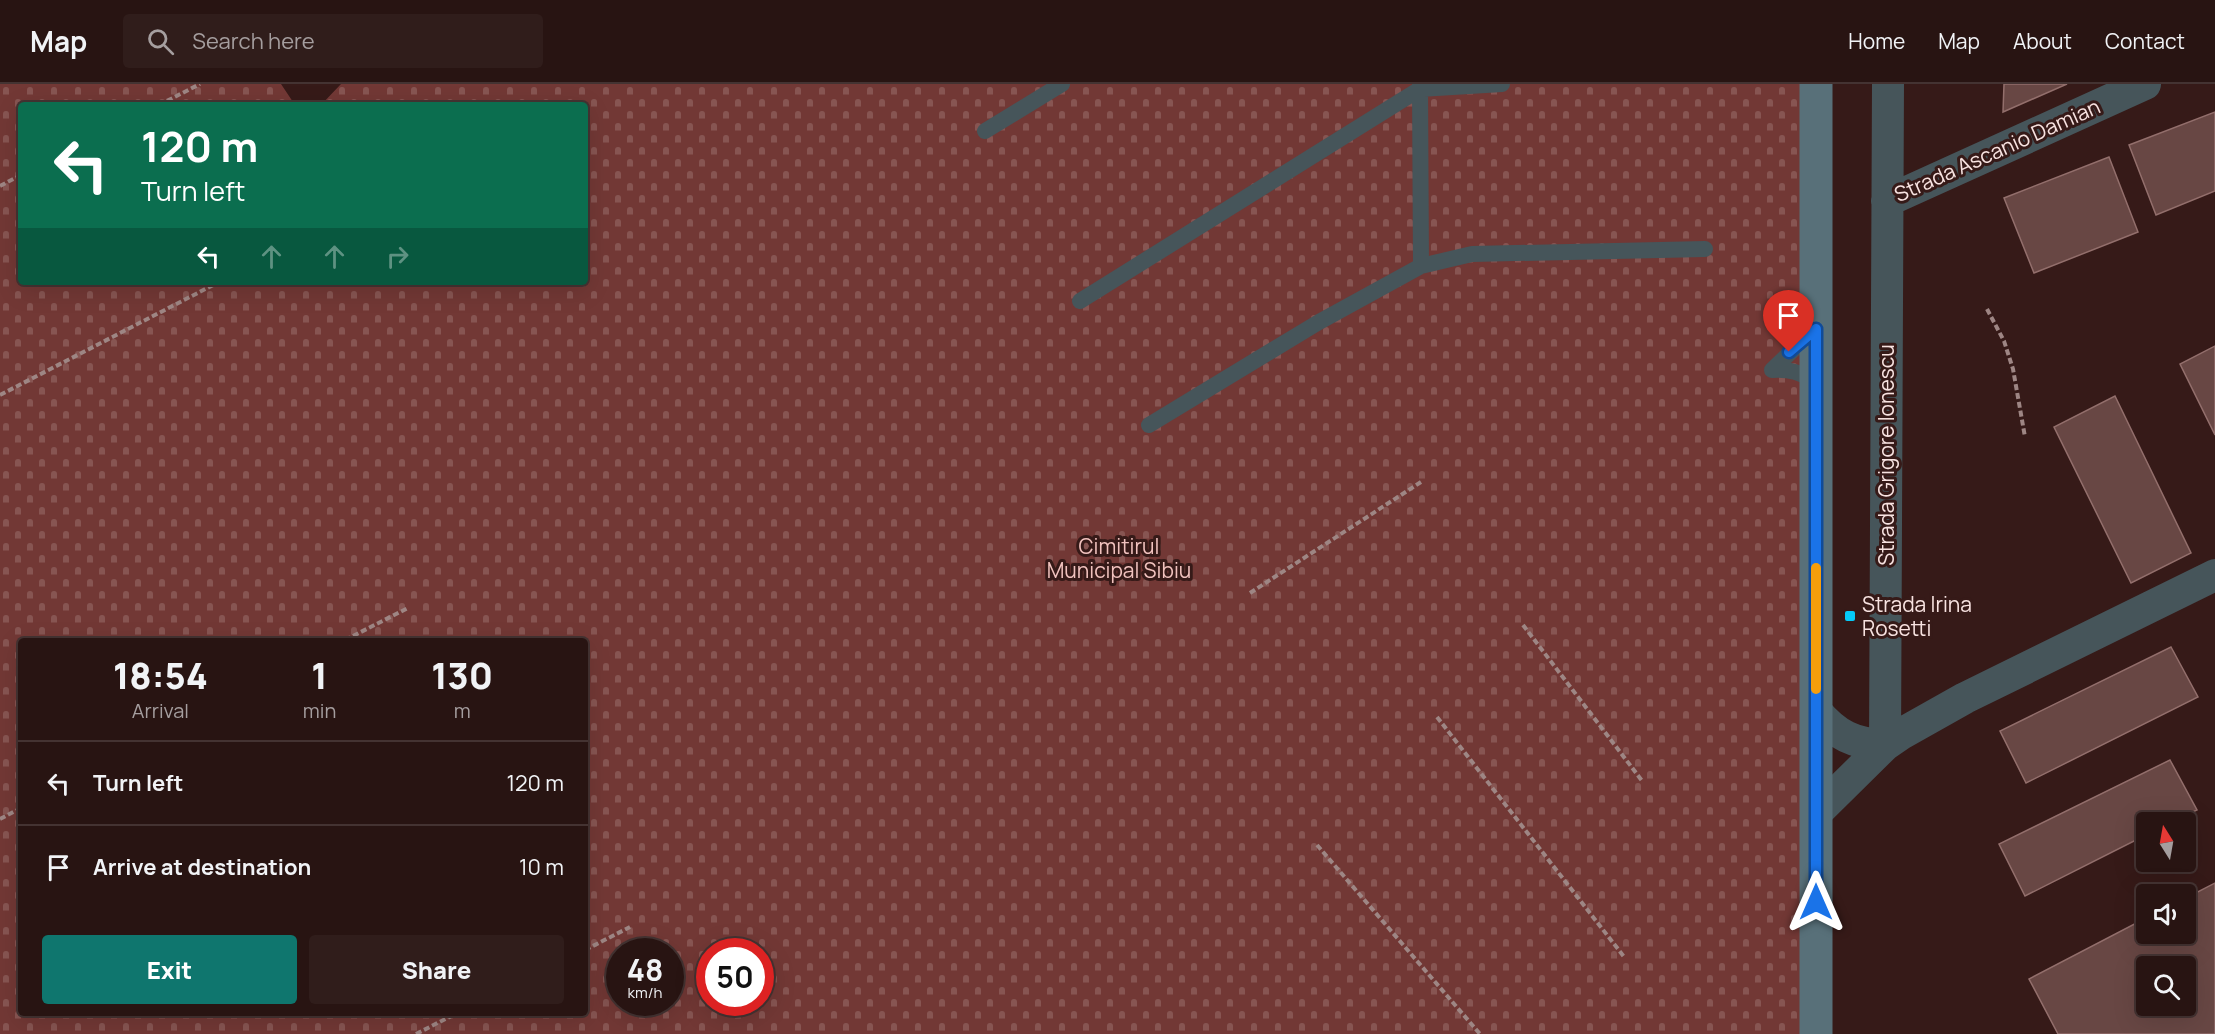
<!DOCTYPE html>
<html lang="en">
<head>
<meta charset="utf-8">
<style>
	:root { --surface:#281412; --page:#301d1b; --text:#f1f3f6; --muted:#a59e9f; --line:#443332; --accent:#0f766e }
	body { margin:0; font-family:Manrope,sans-serif; background:var(--page); color:var(--text); height:100vh; display:flex; flex-direction:column; font-size:22px; white-space:nowrap }
	* { box-sizing:border-box; margin:0 }
	p { font-size:20px; color:var(--muted) }
	.icon { flex:none; width:33px; height:33px; fill:none; stroke:currentColor; stroke-width:2; stroke-linecap:round; stroke-linejoin:round }
	.map { position:relative; flex:1; overflow:hidden }
	.side { position:absolute; left:18px; top:554px; width:570px; height:378px; display:flex; flex-direction:column; background:var(--surface); border-radius:6px; box-shadow:0 6px 24px #0002,0 0 0 2px var(--line) }
	.side>* { flex:none }
	.guide { position:absolute; left:18px; top:18px; width:570px; height:183px; border-radius:6px; box-shadow:0 6px 24px #0002,0 0 0 2px var(--line); background:#0b6e4f; color:#fff; overflow:hidden }
	.needle { width:39px; rotate:349deg }
	.controls { position:absolute; left:2136px; top:728px; display:grid; gap:12px }
	.controls a { display:grid; place-items:center; width:60px; height:60px; border-radius:6px; background:var(--surface); box-shadow:0 6px 24px #0002,0 0 0 2px var(--line); font-size:30px }
	.speed { position:absolute; left:606px; top:854px; display:flex; gap:12px; font-size:30px; font-weight:700; text-align:center }
	.speed>* { display:grid; place-content:center; width:78px; height:78px; border-radius:50%; background:var(--surface); box-shadow:0 6px 24px #0002,0 0 0 2px var(--line); line-height:1 }
	.speed small { font-size:15px; font-weight:400 }
	.speed .limit { border:9px solid #d22; background:#fff; color:#111 }
	.pin { position:absolute; display:grid; place-items:center; width:51px; height:51px; color:#fff; margin:-62px -26px; border-radius:50% 50% 50% 0; rotate:-45deg; box-shadow:0 0 6px #0007 }
	.pin .icon { rotate:45deg }
	.me { position:absolute; width:66px; margin:-33px; rotate:0deg; stroke-linejoin:round; filter:drop-shadow(0 0 4px #0008) }
	.turn { display:flex; align-items:center; gap:21px; height:126px; padding:0 24px; font-size:27px }
	.turn .icon { width:78px; height:78px; stroke-width:2.5 }
	.turn b { display:block; font-size:42px; line-height:51px }
	.lanes { display:flex; align-items:center; height:57px; padding:0 24px; background:#0003; justify-content:center; gap:30px; direction:ltr }
	.lanes .off { opacity:.35 }
	.eta { display:flex; justify-content:space-evenly; align-items:center; height:102px; text-align:center }
	.eta b { font-size:36px; font-weight:800; line-height:42px }
	.cta { display:flex; gap:12px; margin-top:auto; padding:12px 24px }
	.cta a { flex:1; height:69px; border-radius:6px; background:var(--accent); color:#fff; font-size:24px; font-weight:800; line-height:69px; text-align:center }
	.cta a+a { background:var(--page); color:var(--text) }
	ul { padding:0; list-style:none }
	li { display:flex; align-items:center; gap:18px; height:84px; padding:0 24px; border-top:2px solid var(--line) }
	li div { flex:1 }
	li b { display:block; font-size:22px }
	li em { font-style:normal }
	header { display:flex; align-items:center; gap:36px; box-sizing:border-box; height:84px; padding:0 30px; background:var(--surface); border-bottom:2px solid var(--line) }
	header strong { font-size:28px }
	nav { display:flex; gap:33px; margin-inline-start:auto; font-size:21px }
	.search { width:420px; height:54px; background:var(--page); display:flex; align-items:center; gap:15px; box-sizing:border-box; padding:0 21px; border-radius:6px; color:var(--muted); font-size:22px }
	.map>svg:first-child { display:block }
</style>
</head>
<body>
<header>
<strong>Map</strong>
<div class="search"><svg class="icon" aria-label="search" viewBox="0 0 24 24"><circle cx="10" cy="10" r="6"/><path d="M15 15l6 6"/></svg>Search here</div>
<nav><a>Home</a><a>Map</a><a>About</a><a>Contact</a></nav>
</header>
<div class="map">
<svg width="2215" height="950" viewBox="0 0 2215 950">
	<defs>
		<pattern id="cemetery-stones" width="16" height="16" patternUnits="userSpaceOnUse" patternTransform="scale(1.5)"><rect width="16" height="16" fill="#723835"/><path d="M2 7V4a2 2 0 0 1 4 0v3zM10 15v-3a2 2 0 0 1 4 0v3z" fill="#875552"/></pattern>
	</defs>
	<rect width="100%" height="100%" fill="#361a18"/>
	<!-- cemetery -->
	<path fill="url(#cemetery-stones)" fill-rule="evenodd" d="M 0,0 L 281,0 L 295,21 L 21,21 L 21,198 L 585,198 L 585,21 L 321,21 L 341,0 L 1802,0 L 1808,950 L 0,950 ZM 21,556 L 585,556 L 585,928 L 21,928 ZM 620,867 L 670,867 L 670,918 L 620,918 ZM 710,867 L 760,867 L 760,918 L 710,918 Z"/>
	<!-- building -->
	<path fill="#684744" stroke="#936f6c" stroke-width="1.5" fill-rule="evenodd" d="M 2004,0 L 2067,0 L 2003,28 Z
		M 2215,28 L 2215,107 L 2156,131 L 2129,61 Z
		M 2109,73 L 2138,148 L 2034,189 L 2004,114 Z
		M 2215,262 L 2215,351 L 2180,280 Z
		M 2115,312 L 2191,469 L 2131,499 L 2054,343 Z
		M 2171,563 L 2198,613 L 2026,699 L 2000,647 Z
		M 2170,676 L 2197,726 L 2172,738 L 2146,738 L 2146,751 L 2025,812 L 1999,760 Z
		M 2215,799 L 2215,950 L 2058,950 L 2029,895 L 2146,834 L 2146,849 L 2186,849 L 2186,814 ZM 2146,882 L 2186,882 L 2186,921 L 2146,921 Z"/>
	<g fill="none" stroke-linecap="round" stroke-linejoin="round">
		<!-- path -->
		<path stroke="#9e8684" stroke-width="4" stroke-dasharray="6 3" stroke-linecap="butt" d="M 159,21 L 200,0
			M 0,102 L 21,91
			M 1987,225 L 2004,257 L 2013,285 L 2025,353
			M 0,311 L 219,198
			M 1250,509 L 1421,398
			M 1523,541 L 1643,698
			M 345,556 L 408,524
			M 1437,633 L 1625,874
			M 0,735 L 21,724
			M 1317,761 L 1480,950
			M 585,866 L 630,843
			M 416,950 L 459,928"/>
		<!-- service -->
		<path stroke="#46555a" stroke-width="16" d="M 1420,0 L 1421,182
			M 985,47 L 1062,0
			M 1080,217 L 1420,5 L 1502,0
			M 1772,286 L 1815,245
			M 1772,286 C 1790,285 1800,288 1816,298
			M 1149,341 L 1319,238 L 1421,182 L 1472,170 L 1705,165"/>
		<!-- minor -->
		<path stroke="#46555a" stroke-width="32" d="M 1887,117 L 2145,0
			M 1816,627 C 1836,651 1854,660 1885,661
			M 1885,661 L 1888,0
			M 1816,729 L 1885,661 L 1901,650 L 1965,614 L 2215,491"/>
		<!-- secondary -->
		<path stroke="#587079" stroke-width="33" d="M 1816,950 L 1816,0"/>
	</g>
	<g fill="none" stroke-linecap="round" stroke-linejoin="round">
		<defs>
			<path id="route" d="M 1789,268 L 1816,245 L 1816,818"/>
		</defs>
		<!-- route casing -->
		<use href="#route" stroke="#114b97" stroke-width="15"/>
		<!-- route -->
		<use href="#route" stroke="#1a73e8" stroke-width="10"/>
		<!-- slow -->
		<path stroke="#f59e0b" stroke-width="10" d="M 1816,484 L 1816,605"/>
	</g>
	<!-- markers -->
	<rect fill="#05cbf9" stroke="#361a18" stroke-width="2" x="1844" y="526" width="12" height="12" rx="3"/>
	<g text-anchor="middle" dominant-baseline="central" stroke-width="6" stroke-linejoin="round" paint-order="stroke">
		<!-- street labels -->
		<g font-size="21" fill="#f8e3e1" stroke="#361a18">
			<text transform="translate(1997 66) rotate(-24)">Strada Ascanio Damian</text>
			<text transform="translate(1886 371) rotate(-90)">Strada Grigore Ionescu</text>
		</g>
		<!-- park labels -->
		<g font-size="21" fill="#f1c2be" stroke="#361a18">
			<text x="1119" y="462">Cimitirul<tspan x="1119" dy="24">Municipal Sibiu</tspan></text>
		</g>
		<!-- poi labels -->
		<g font-size="21" fill="#f8e3e1" stroke="#361a18" text-anchor="start">
			<text x="1862" y="520">Strada Irina<tspan x="1862" dy="24">Rosetti</tspan></text>
		</g>
	</g>
</svg>
<div class="controls">
<a><svg class="needle" viewBox="-14 -14 28 28"><path d="M0-13l5 13h-10z" fill="#e53935"/><path d="M0 13l5-13h-10z" fill="#a59e9f"/></svg></a>
<a><svg class="icon" aria-label="sound" viewBox="0 0 24 24"><path d="M4 9h4l5-4v14l-5-4H4zM17 9q2 3 0 6"/></svg></a>
<a><svg class="icon" aria-label="search" viewBox="0 0 24 24"><circle cx="10" cy="10" r="6"/><path d="M15 15l6 6"/></svg></a>
</div>
<div class="speed"><div>48<small>km/h</small></div><div class="limit">50</div></div>
<div class="pin" style="left:1789px;top:268px;background:#d93025"><svg class="icon" aria-label="arrive" viewBox="0 0 24 24"><path d="M6 21V4h12l-3 4 3 4H6"/></svg></div>
<svg class="me" style="left:1816px;top:818px" viewBox="-20 -20 40 40"><path d="M0-17L14 15 0 8-14 15z" fill="#1a73e8" stroke="#fff" stroke-width="4"/></svg>
<div class="guide">
<div class="turn"><svg class="icon" aria-label="left" viewBox="0 0 24 24"><path d="M17 20v-9H6M10 6l-5 5 5 5"/></svg><div><b>120 m</b>Turn left</div></div>
<div class="lanes"><svg class="icon" aria-label="left" viewBox="0 0 24 24"><path d="M17 20v-9H6M10 6l-5 5 5 5"/></svg><svg class="icon off" aria-label="ahead" viewBox="0 0 24 24"><path d="M12 20V5M6 11l6-6 6 6"/></svg><svg class="icon off" aria-label="ahead" viewBox="0 0 24 24"><path d="M12 20V5M6 11l6-6 6 6"/></svg><svg class="icon off" aria-label="right" viewBox="0 0 24 24"><path d="M7 20v-9h11M14 6l5 5-5 5"/></svg></div>
</div>
<section class="side">
<div class="eta">
<div><b>18:54</b><p>Arrival</p></div>
<div><b>1</b><p>min</p></div>
<div><b>130</b><p>m</p></div>
</div>
<ul>
<li><svg class="icon" aria-label="left" viewBox="0 0 24 24"><path d="M17 20v-9H6M10 6l-5 5 5 5"/></svg><div><b>Turn left</b></div><em>120 m</em></li>
<li><svg class="icon" aria-label="arrive" viewBox="0 0 24 24"><path d="M6 21V4h12l-3 4 3 4H6"/></svg><div><b>Arrive at destination</b></div><em>10 m</em></li>
</ul>
<div class="cta"><a>Exit</a><a>Share</a></div>
</section>
</div>
</body>
</html>
